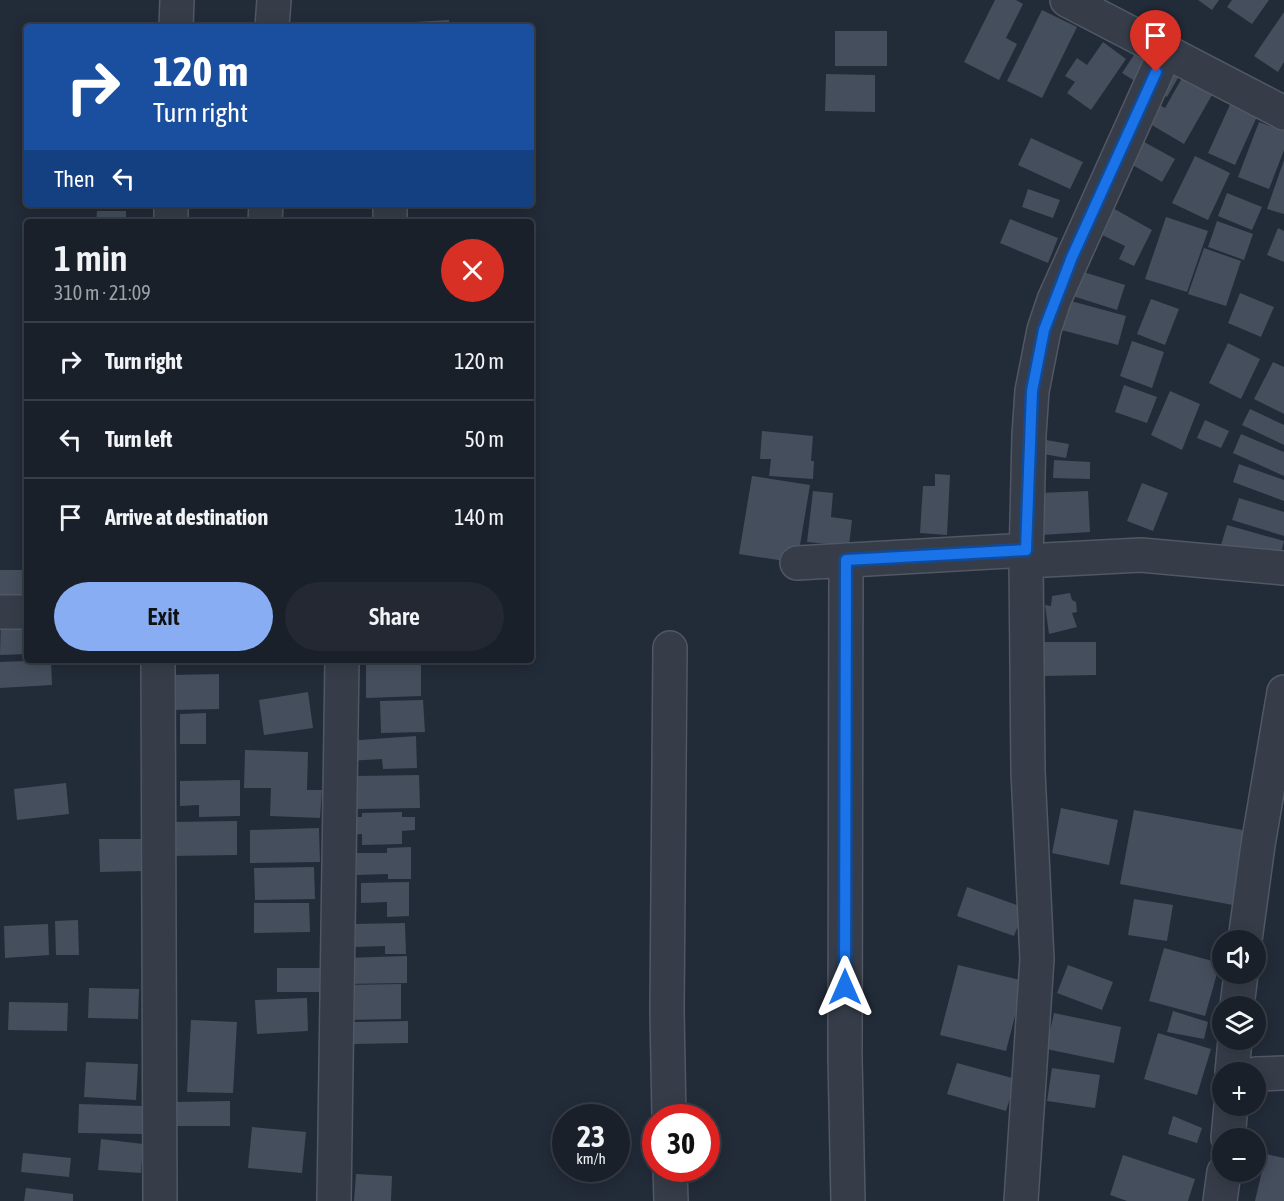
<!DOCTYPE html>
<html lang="en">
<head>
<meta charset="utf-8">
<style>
	:root { --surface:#1a202a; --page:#232832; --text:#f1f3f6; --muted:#9fa3a8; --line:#383e47; --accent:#88adf2 }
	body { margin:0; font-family:"Asap Condensed",sans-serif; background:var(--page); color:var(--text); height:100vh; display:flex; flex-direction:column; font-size:22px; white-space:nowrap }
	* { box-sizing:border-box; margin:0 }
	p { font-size:20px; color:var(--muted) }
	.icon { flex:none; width:33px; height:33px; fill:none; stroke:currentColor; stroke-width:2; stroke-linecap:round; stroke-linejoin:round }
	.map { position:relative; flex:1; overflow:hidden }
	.side { position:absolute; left:24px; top:219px; width:510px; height:444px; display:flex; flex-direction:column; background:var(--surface); border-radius:6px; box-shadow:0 3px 15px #0003,0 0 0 2px var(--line) }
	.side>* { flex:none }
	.top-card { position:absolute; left:24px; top:24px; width:510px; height:183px; border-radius:6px; box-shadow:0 3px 15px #0003,0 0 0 2px var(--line); background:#1a4fa0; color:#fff; overflow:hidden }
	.fabs { position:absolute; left:1212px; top:930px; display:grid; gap:12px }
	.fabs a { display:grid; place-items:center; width:54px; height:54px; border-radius:50%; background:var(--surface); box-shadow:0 3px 15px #0003,0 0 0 2px var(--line); font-size:30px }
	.speed { position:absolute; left:552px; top:1104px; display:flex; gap:12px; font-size:30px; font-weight:700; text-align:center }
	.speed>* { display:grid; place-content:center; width:78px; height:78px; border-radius:50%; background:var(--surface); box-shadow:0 3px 15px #0003,0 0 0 2px var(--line); line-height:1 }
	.speed small { font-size:15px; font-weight:400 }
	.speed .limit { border:9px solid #d22; background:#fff; color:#111 }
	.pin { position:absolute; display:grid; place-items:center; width:51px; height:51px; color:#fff; margin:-62px -26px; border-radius:50% 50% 50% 0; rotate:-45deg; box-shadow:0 0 6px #0007 }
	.pin .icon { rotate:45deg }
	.me { position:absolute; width:66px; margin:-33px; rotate:0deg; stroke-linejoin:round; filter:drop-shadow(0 0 4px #0008) }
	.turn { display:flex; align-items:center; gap:21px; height:126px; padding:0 30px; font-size:27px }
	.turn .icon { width:78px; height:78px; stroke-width:2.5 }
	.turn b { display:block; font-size:42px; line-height:51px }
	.then { display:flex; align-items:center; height:57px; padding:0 30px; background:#0003; gap:12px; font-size:22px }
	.round { display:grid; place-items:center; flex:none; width:63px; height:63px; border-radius:32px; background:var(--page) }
	.headline { display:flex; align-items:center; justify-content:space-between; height:102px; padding:0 30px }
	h1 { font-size:36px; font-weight:600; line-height:45px }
	.cta { display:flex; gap:12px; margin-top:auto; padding:12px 30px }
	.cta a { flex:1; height:69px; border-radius:36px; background:var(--accent); color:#111; font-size:24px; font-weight:600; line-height:69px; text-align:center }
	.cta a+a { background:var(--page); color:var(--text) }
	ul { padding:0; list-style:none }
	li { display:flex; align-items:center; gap:18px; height:78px; padding:0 30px; border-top:2px solid var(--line) }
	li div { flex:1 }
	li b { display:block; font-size:22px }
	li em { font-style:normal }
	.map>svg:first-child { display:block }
</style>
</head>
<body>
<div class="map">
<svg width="1284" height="1201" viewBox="0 0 1284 1201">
	<rect width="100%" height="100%" fill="#222b38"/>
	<!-- building -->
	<path fill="#444e5d" d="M 995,0 L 1016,0 L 1023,4 L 1006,38 L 1017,44 L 999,80 L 964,62 Z
		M 1198,0 L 1219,0 L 1212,10 Z
		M 1232,0 L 1269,0 L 1252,24 L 1227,7 Z
		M 1042,10 L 1077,27 L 1042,98 L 1007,81 Z
		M 1284,12 L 1284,62 L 1278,72 L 1254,56 Z
		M 449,20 L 449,27 L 414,27 L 414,22 Z
		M 835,31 L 887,31 L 887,66 L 835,66 Z
		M 1103,42 L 1126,59 L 1091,110 L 1067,93 L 1075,82 L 1065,76 L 1077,58 L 1087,65 Z
		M 1142,43 L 1157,54 L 1138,83 L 1122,73 Z
		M 1165,62 L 1182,71 L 1167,97 L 1151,88 Z
		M 826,74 L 875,75 L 875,112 L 825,111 Z
		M 1182,78 L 1212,95 L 1184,144 L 1145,121 L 1156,103 L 1165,108 Z
		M 1233,98 L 1260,110 L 1235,165 L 1208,153 Z
		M 1259,122 L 1284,131 L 1284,150 L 1269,189 L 1238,177 Z
		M 1031,138 L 1083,162 L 1070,189 L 1018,165 Z
		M 1137,138 L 1175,159 L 1162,182 L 1124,160 Z
		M 1195,156 L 1230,173 L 1208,220 L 1172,203 Z
		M 1284,160 L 1284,214 L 1267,209 Z
		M 1028,189 L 1060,200 L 1053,218 L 1022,207 Z
		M 1227,193 L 1262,207 L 1252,230 L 1218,216 Z
		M 1111,207 L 1152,230 L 1134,266 L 1119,259 L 1125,246 L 1098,233 Z
		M 97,211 L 126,211 L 126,222 L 96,222 Z
		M 1166,217 L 1208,231 L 1187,292 L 1145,279 Z
		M 1010,219 L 1058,238 L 1048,263 L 1000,243 Z
		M 1217,221 L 1253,234 L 1244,260 L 1208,247 Z
		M 1278,228 L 1284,231 L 1284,262 L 1267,255 Z
		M 1204,248 L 1241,261 L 1226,306 L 1188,294 Z
		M 1071,268 L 1125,285 L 1117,310 L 1063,293 Z
		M 1240,293 L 1274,307 L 1261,337 L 1228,323 Z
		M 1151,299 L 1179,309 L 1165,345 L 1137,334 Z
		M 1071,301 L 1126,316 L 1118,345 L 1054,328 Z
		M 1132,341 L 1164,352 L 1152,388 L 1120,376 Z
		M 1228,343 L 1260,359 L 1241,399 L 1209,383 Z
		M 1273,362 L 1284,367 L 1284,414 L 1254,399 Z
		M 1124,385 L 1157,397 L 1147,423 L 1115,412 Z
		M 1170,391 L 1200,404 L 1182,450 L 1151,435 Z
		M 1250,409 L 1284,425 L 1284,445 L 1242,425 Z
		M 1205,420 L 1229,431 L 1221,448 L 1197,438 Z
		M 762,431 L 813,436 L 811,461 L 814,461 L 813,479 L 769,476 L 771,459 L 760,459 Z
		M 1241,434 L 1284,452 L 1284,476 L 1233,453 Z
		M 1040,439 L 1069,444 L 1066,458 L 1038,453 Z
		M 1054,460 L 1090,462 L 1090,479 L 1053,478 Z
		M 1239,464 L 1284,480 L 1284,501 L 1233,482 Z
		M 935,474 L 950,475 L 947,535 L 920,533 L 923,486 L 935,486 Z
		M 752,476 L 810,485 L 797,563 L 739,554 Z
		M 1142,483 L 1168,493 L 1153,531 L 1127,521 Z
		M 813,491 L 833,493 L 831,517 L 852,520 L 849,546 L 807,542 Z
		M 1088,491 L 1090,532 L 1041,535 L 1039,493 Z
		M 1239,498 L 1284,512 L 1284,536 L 1232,520 Z
		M 1227,525 L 1284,541 L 1279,561 L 1221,545 Z
		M 0,570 L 27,570 L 27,606 L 0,606 Z
		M 1070,593 L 1072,600 L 1076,602 L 1077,612 L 1072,613 L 1077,627 L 1049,634 L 1045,605 L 1051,606 L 1052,596 Z
		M 27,615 L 27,654 L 0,655 L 1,616 Z
		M 1043,642 L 1096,642 L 1096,675 L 1043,676 Z
		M 51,660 L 52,685 L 0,688 L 0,662 Z
		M 384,660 L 421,660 L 421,696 L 366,698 L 366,664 L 384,663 Z
		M 219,674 L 219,709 L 171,710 L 171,675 Z
		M 308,692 L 313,728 L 264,735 L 259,700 Z
		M 423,700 L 425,732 L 381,733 L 380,701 Z
		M 206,713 L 206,744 L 180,744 L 180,714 Z
		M 416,736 L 417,768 L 383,769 L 382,759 L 347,761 L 346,741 Z
		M 245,750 L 308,752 L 307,790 L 322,790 L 320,818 L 270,816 L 271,788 L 244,788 Z
		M 419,775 L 420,808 L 356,809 L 356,776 Z
		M 240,780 L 240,816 L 199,817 L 199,805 L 180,806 L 180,781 Z
		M 66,783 L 69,814 L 17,820 L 14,789 Z
		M 1061,808 L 1118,820 L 1109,865 L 1052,853 Z
		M 1134,810 L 1248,831 L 1233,905 L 1120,884 Z
		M 402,812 L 402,817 L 415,817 L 415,830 L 402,831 L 402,844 L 362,845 L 362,834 L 350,835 L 350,817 L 362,817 L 362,813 Z
		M 237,821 L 237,855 L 170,856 L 170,822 Z
		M 319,828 L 320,862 L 250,863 L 250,830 Z
		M 99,839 L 144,839 L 144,871 L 100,872 Z
		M 411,847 L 411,879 L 388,879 L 388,874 L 357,875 L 356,853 L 387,853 L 387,848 Z
		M 314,867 L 315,899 L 255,900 L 254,868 Z
		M 409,882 L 409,916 L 387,917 L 387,902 L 361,903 L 361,883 Z
		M 967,887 L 1025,908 L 1014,936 L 957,916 Z
		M 1134,899 L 1173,905 L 1167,941 L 1128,935 Z
		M 254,903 L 309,903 L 310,932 L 254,933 Z
		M 78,920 L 79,955 L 56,955 L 55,921 Z
		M 405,923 L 406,954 L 385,954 L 385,946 L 355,947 L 354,924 Z
		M 48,924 L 49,955 L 5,958 L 4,926 Z
		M 1164,948 L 1220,963 L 1205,1016 L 1149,1001 Z
		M 407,956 L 407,983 L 343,984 L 343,958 Z
		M 958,965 L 1024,981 L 1006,1051 L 940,1035 Z
		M 1068,965 L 1113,982 L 1102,1010 L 1057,993 Z
		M 277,968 L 320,968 L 320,992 L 277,992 Z
		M 401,984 L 401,1019 L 344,1020 L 344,985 Z
		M 89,988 L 139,989 L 138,1019 L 88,1018 Z
		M 307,998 L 308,1031 L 257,1034 L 255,1000 Z
		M 9,1002 L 68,1003 L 67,1031 L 8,1030 Z
		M 1173,1011 L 1208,1022 L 1204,1039 L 1167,1032 Z
		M 1054,1013 L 1121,1027 L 1114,1063 L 1046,1049 Z
		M 191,1020 L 237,1022 L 233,1093 L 187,1092 Z
		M 408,1021 L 408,1043 L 354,1044 L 354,1022 Z
		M 1158,1033 L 1211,1049 L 1197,1095 L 1144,1079 Z
		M 86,1062 L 138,1064 L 136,1100 L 84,1097 Z
		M 957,1063 L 1016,1079 L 1006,1111 L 947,1094 Z
		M 1052,1068 L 1100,1075 L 1095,1108 L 1047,1101 Z
		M 230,1101 L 230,1126 L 173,1126 L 173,1102 Z
		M 79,1104 L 144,1106 L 144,1134 L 78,1133 Z
		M 1173,1116 L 1202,1128 L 1197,1143 L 1168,1134 Z
		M 252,1127 L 306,1132 L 302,1173 L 248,1168 Z
		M 101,1139 L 143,1144 L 141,1173 L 98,1170 Z
		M 23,1153 L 71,1158 L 69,1177 L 21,1172 Z
		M 1266,1154 L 1284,1158 L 1284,1201 L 1255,1201 Z
		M 1123,1155 L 1195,1179 L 1188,1201 L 1127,1201 L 1110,1195 Z
		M 356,1174 L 392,1176 L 391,1201 L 354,1201 Z
		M 26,1188 L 73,1194 L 73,1201 L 24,1201 Z"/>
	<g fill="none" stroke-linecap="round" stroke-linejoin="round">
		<defs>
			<path id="minor" d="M 1067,0 L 1284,113
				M 176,27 L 177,0
				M 272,27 L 274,0
				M 390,204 L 390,222
				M 171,222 L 171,204
				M 265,222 L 266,204
				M 846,560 L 845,1058 L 848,1201
				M 1026,561 L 1141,555 L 1284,568
				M 797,563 L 1026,550
				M 0,612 L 27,612
				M 158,660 L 160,1201
				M 1245,940 L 1258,845 L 1284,692
				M 1237,1006 L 1241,974
				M 1232,1072 L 1235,1040
				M 1256,1074 L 1284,1073
				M 669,1118 L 667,1011 L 670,648
				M 1228,1138 L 1231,1106
				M 670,1168 L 671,1201
				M 334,1201 L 342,660
				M 1021,1201 L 1037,959 L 1028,772 L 1026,561 L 1029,435 L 1032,391 L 1044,330 L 1054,300 L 1166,51
				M 1220,1201 L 1224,1172"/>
		</defs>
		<!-- minor casing -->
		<use href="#minor" stroke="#515864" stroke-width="36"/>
		<!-- minor -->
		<use href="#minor" stroke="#363d49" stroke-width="33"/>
	</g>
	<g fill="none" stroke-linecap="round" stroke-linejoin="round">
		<defs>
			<path id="route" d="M 845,987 L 846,560 L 1026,550 L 1032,391 L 1044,330 L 1072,257 L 1156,72"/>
		</defs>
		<!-- route casing -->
		<use href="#route" stroke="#114b97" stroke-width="15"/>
		<!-- route -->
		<use href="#route" stroke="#1a73e8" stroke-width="10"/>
	</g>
</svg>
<div class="fabs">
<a><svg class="icon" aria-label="sound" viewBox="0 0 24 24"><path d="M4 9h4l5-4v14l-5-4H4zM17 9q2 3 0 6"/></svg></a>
<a><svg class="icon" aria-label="layers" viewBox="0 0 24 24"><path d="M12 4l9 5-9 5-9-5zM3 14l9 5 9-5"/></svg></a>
<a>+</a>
<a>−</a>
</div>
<div class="speed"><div>23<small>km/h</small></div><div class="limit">30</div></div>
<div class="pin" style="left:1156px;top:72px;background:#d93025"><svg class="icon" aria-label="arrive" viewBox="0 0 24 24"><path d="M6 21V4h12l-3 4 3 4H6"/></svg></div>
<svg class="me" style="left:845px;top:987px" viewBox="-20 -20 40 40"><path d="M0-17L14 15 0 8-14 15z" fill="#1a73e8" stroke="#fff" stroke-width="4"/></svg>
<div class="top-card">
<div class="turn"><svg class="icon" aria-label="right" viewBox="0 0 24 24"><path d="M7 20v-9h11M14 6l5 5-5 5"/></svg><div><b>120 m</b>Turn right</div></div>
<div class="then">Then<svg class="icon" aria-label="left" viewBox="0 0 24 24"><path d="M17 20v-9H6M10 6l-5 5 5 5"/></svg></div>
</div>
<section class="side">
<div class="headline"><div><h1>1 min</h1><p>310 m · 21:09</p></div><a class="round" style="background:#d93025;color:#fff"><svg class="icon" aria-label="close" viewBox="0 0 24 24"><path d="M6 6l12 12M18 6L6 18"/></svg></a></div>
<ul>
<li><svg class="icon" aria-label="right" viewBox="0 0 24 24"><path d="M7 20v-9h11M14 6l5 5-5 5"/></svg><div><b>Turn right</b></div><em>120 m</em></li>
<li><svg class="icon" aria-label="left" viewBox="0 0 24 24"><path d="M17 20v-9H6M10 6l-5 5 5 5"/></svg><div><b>Turn left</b></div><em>50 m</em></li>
<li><svg class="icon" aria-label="arrive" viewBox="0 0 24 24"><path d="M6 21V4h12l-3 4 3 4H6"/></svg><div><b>Arrive at destination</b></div><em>140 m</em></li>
</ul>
<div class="cta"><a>Exit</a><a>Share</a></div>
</section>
</div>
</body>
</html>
